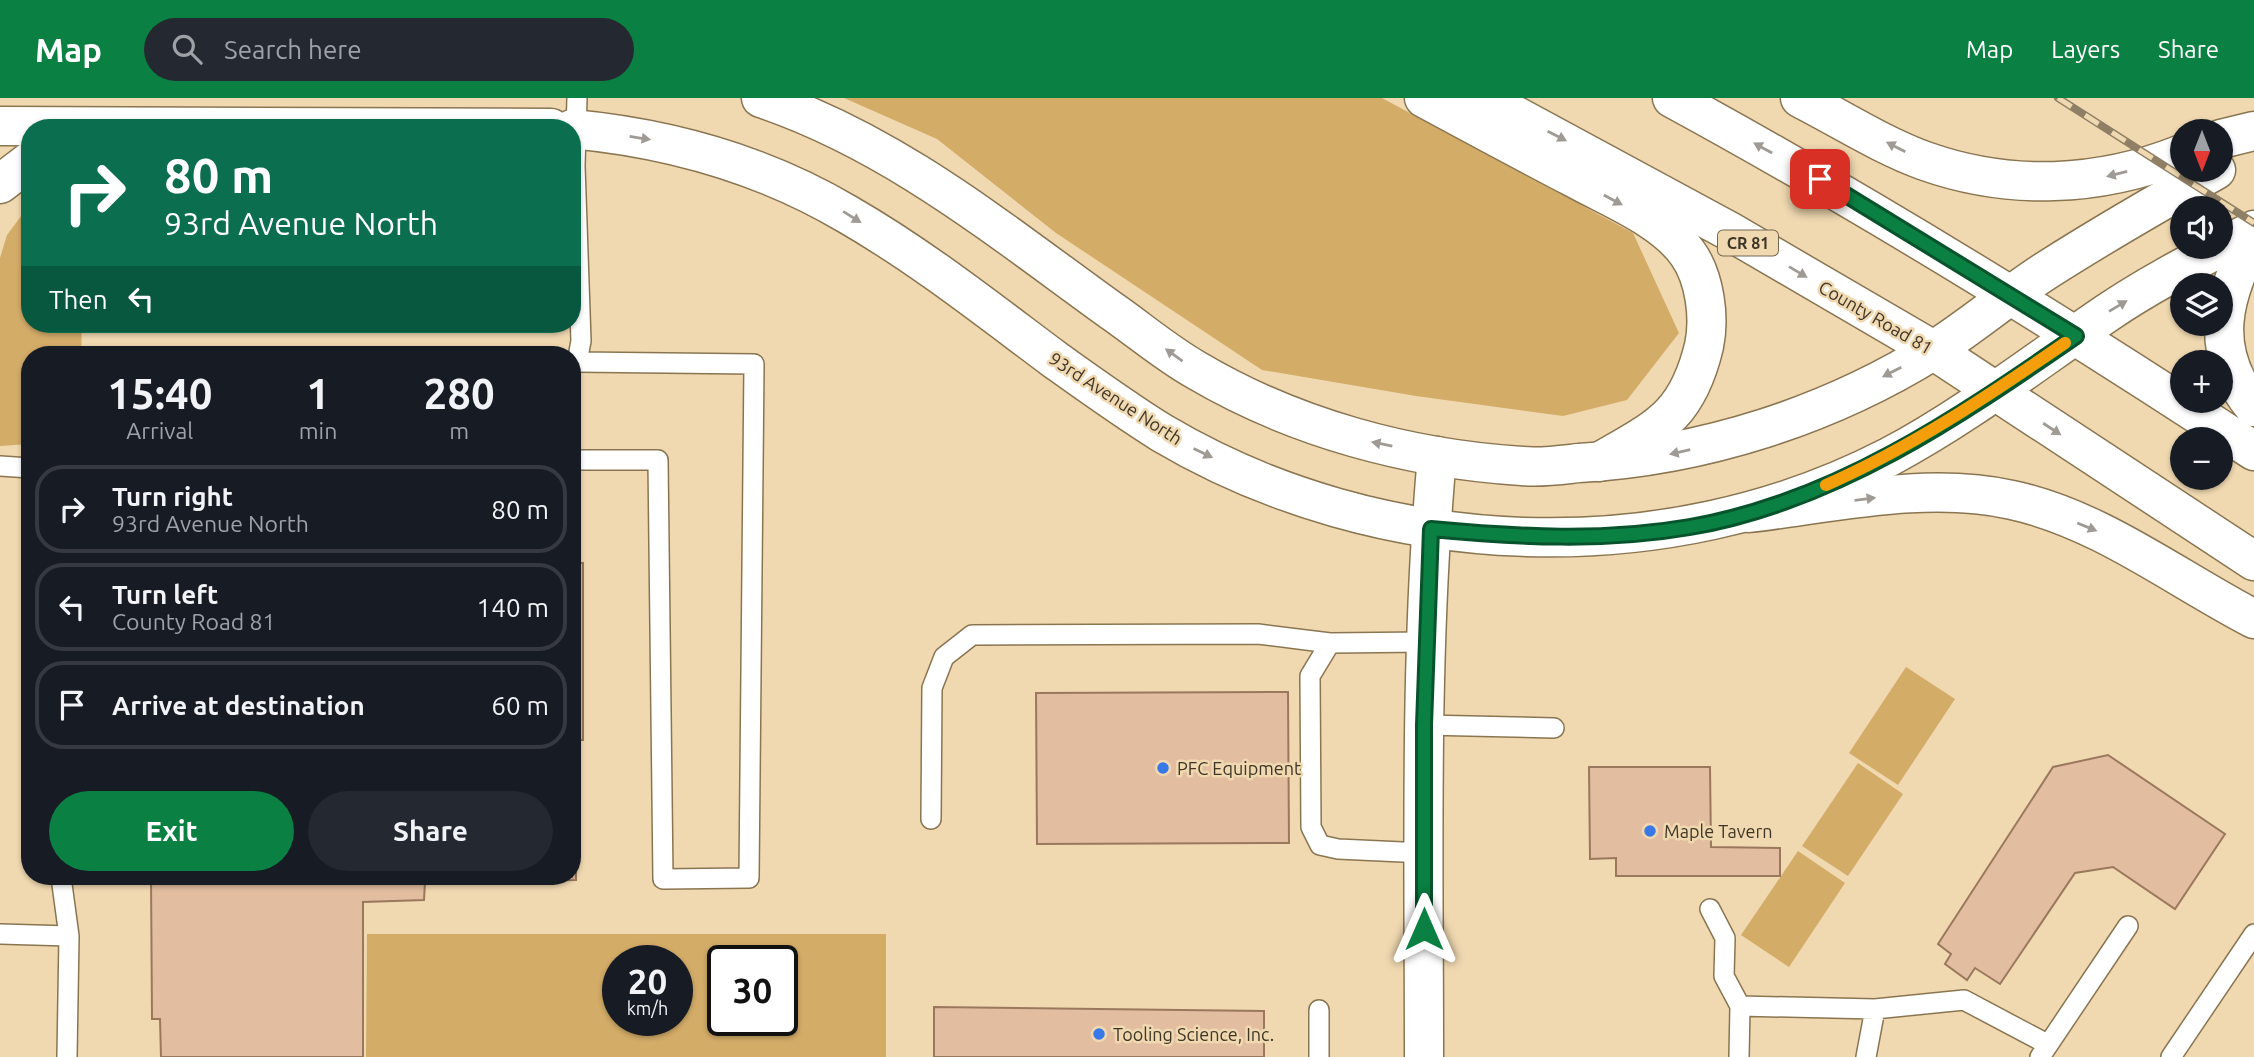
<!DOCTYPE html>
<html lang="en">
<head>
<meta charset="utf-8">
<style>
	:root { --surface:#171b24; --page:#242831; --text:#f1f3f6; --muted:#9ea1a6; --line:#363941; --accent:#0b8043 }
	body { margin:0; font-family:Ubuntu,sans-serif; background:var(--page); color:var(--text); height:100vh; display:flex; flex-direction:column; font-size:26px; white-space:nowrap }
	* { box-sizing:border-box; margin:0 }
	p { font-size:23px; color:var(--muted) }
	.icon { flex:none; width:38px; height:38px; fill:none; stroke:currentColor; stroke-width:2; stroke-linecap:round; stroke-linejoin:round }
	.map { position:relative; flex:1; overflow:hidden }
	.details { position:absolute; left:21px; top:248px; width:560px; height:539px; display:flex; flex-direction:column; background:var(--surface); border-radius:28px; box-shadow:0 2px 5px #0004 }
	.details>* { flex:none }
	.banner { position:absolute; left:21px; top:21px; width:560px; height:214px; border-radius:28px; box-shadow:0 2px 5px #0004; background:#0b6e4f; color:#fff; overflow:hidden }
	.needle { width:46px; rotate:180deg }
	.fabs { position:absolute; left:2170px; top:21px; display:grid; gap:14px }
	.fabs a { display:grid; place-items:center; width:63px; height:63px; border-radius:50%; background:var(--surface); box-shadow:0 2px 5px #0004; font-size:35px }
	.speed { position:absolute; left:602px; top:847px; display:flex; gap:14px; font-size:35px; font-weight:700; text-align:center }
	.speed>* { display:grid; place-content:center; width:91px; height:91px; border-radius:50%; background:var(--surface); box-shadow:0 2px 5px #0004; line-height:1 }
	.speed small { font-size:18px; font-weight:400 }
	.speed .limit { border:4px solid #111; border-radius:10px; background:#fff; color:#111 }
	.pin { position:absolute; display:grid; place-items:center; width:60px; height:60px; color:#fff; margin:-30px; border-radius:14px; box-shadow:0 4px 10px #0006 }
	.me { position:absolute; width:77px; margin:-38px; rotate:0deg; stroke-linejoin:round; filter:drop-shadow(0 0 5px #0008) }
	.turn { display:flex; align-items:center; gap:24px; height:147px; padding:0 28px; font-size:32px }
	.turn .icon { width:91px; height:91px; stroke-width:2.5 }
	.turn b { display:block; font-size:49px; line-height:60px }
	.then { display:flex; align-items:center; height:66px; padding:0 28px; background:#0003; gap:14px; font-size:26px }
	.eta { display:flex; justify-content:space-evenly; align-items:center; height:119px; text-align:center }
	.eta b { font-size:42px; font-weight:700; line-height:49px }
	.button { display:flex; gap:14px; margin-top:auto; padding:14px 28px }
	.button a { flex:1; height:80px; border-radius:42px; background:var(--accent); color:#fff; font-size:28px; font-weight:700; line-height:80px; text-align:center }
	.button a+a { background:var(--page); color:var(--text) }
	ul { padding:0; list-style:none }
	li { display:flex; align-items:center; gap:21px; height:88px; margin:0 14px 10px; padding:0 14px; border:4px solid var(--line); border-radius:28px }
	li div { flex:1 }
	li b { display:block; font-size:26px }
	li em { font-style:normal }
	header { display:flex; align-items:center; gap:42px; box-sizing:border-box; height:98px; padding:0 35px; background:var(--accent); color:#fff }
	header strong { font-size:33px }
	nav { display:flex; gap:38px; margin-inline-start:auto; font-size:24px }
	.search { width:490px; height:63px; background:var(--page); display:flex; align-items:center; gap:18px; box-sizing:border-box; padding:0 24px; border-radius:38px; color:var(--muted); font-size:26px }
	.map>svg:first-child { display:block }
</style>
</head>
<body>
<header>
<strong>Map</strong>
<div class="search"><svg class="icon" aria-label="search" viewBox="0 0 24 24"><circle cx="10" cy="10" r="6"/><path d="M15 15l6 6"/></svg>Search here</div>
<nav><a>Map</a><a>Layers</a><a>Share</a></nav>
</header>
<div class="map">
<svg width="2254" height="959" viewBox="0 0 2254 959">
	<rect width="100%" height="100%" fill="#f0d9b1"/>
	<!-- green -->
	<path fill="#d3ac68" fill-rule="evenodd" d="M 844,0 L 1382,0 L 1633,135 L 1679,235 L 1627,302 L 1563,318 L 1416,298 L 1262,272 L 1056,135 L 937,41 Z
		M 30,106 L 30,226 L 82,226 L 81,257 L 30,257 L 30,346 L 0,348 L 0,160 L 7,137 Z
		M 1906,569 L 1955,601 L 1898,687 L 1849,655 Z
		M 1858,665 L 1903,696 L 1848,778 L 1802,748 Z
		M 1798,753 L 1845,785 L 1789,869 L 1741,837 Z
		M 367,836 L 886,836 L 886,959 L 366,959 ZM 618,863 L 677,863 L 677,922 L 618,922 ZM 723,863 L 782,863 L 782,922 L 723,922 Z"/>
	<!-- building -->
	<path fill="#e2bda0" stroke="#9a785d" stroke-width="2" d="M 572,465 L 583,465 L 583,642 L 575,642 L 576,782 L 425,784 L 424,802 L 363,804 L 363,959 L 161,959 L 160,921 L 152,921 L 151,779 L 572,779 Z
		M 1288,594 L 1289,745 L 1037,746 L 1036,595 Z
		M 2108,657 L 2225,736 L 2175,811 L 2113,769 L 2075,775 L 2000,886 L 1975,870 L 1967,882 L 1945,866 L 1951,856 L 1938,846 L 2053,669 Z
		M 1589,669 L 1710,669 L 1711,749 L 1780,750 L 1780,778 L 1616,778 L 1616,760 L 1590,761 Z
		M 934,909 L 1264,913 L 1264,959 L 934,959 Z"/>
	<g fill="none" stroke-linecap="round" stroke-linejoin="round">
		<defs>
			<path id="lane" d="M 572,362 L 658,362 L 663,781 L 749,780 L 754,266 L 577,264 L 581,243 L 575,68 L 577,0
				M 0,368 L 30,370
				M 1424,627 L 1554,630
				M 931,721 L 932,590 L 944,559 L 972,537 L 1258,536 L 1330,545
				M 1424,755 L 1338,751 L 1320,747 L 1311,729 L 1310,578 L 1330,545 L 1426,544
				M 61,779 L 69,838 L 67,959
				M 1710,811 L 1725,840 L 1724,878 L 1740,908
				M 0,836 L 69,838
				M 1319,912 L 1319,959
				M 1739,959 L 1740,908 L 1875,911
				M 1866,959 L 1875,911 L 1964,902 L 2047,946
				M 2040,959 L 2128,828
				M 2171,959 L 2254,836"/>
			<path id="street" d="M 1424,959 C 1424,758 1419,558 1437,358"/>
			<path id="secondary" d="M 761,0 C 892,44 998,131 1109,211 C 1138,231 1166,255 1196,272 C 1294,330 1409,361 1522,368 C 1541,370 1561,367 1579,365 C 1703,358 1828,318 1934,252 C 1973,227 2008,197 2047,172 C 2102,137 2159,104 2216,72
				M 0,28 L 551,30
				M 572,31 C 668,40 764,67 847,116 C 920,158 987,211 1054,261 C 1089,286 1125,312 1162,335 C 1380,464 1664,475 1889,359 C 1966,318 2035,264 2107,215 C 2154,183 2205,158 2254,132
				M 0,86 L 30,63"/>
			<path id="highway" d="M 1424,0 C 1474,27 1524,54 1574,80 C 1610,100 1664,121 1688,156 C 1705,180 1710,220 1704,248 C 1687,319 1658,330 1599,364
				M 1483,0 L 1729,133 L 1933,252 L 2254,463
				M 1672,0 C 1872,109 2064,228 2254,353
				M 1800,0 C 1841,21 1883,48 1925,63 C 2010,93 2099,89 2182,56
				M 2221,41 L 2254,33
				M 2254,138 C 2222,198 2207,252 2254,309
				M 1749,415 C 1834,405 1928,383 2012,402 C 2100,421 2175,480 2254,521"/>
		</defs>
		<!-- lane casing -->
		<use href="#lane" stroke="#8a7551" stroke-width="22"/>
		<!-- street casing -->
		<use href="#street" stroke="#8a7551" stroke-width="41"/>
		<!-- secondary casing -->
		<use href="#secondary" stroke="#8a7551" stroke-width="41"/>
		<!-- highway casing -->
		<use href="#highway" stroke="#8a7551" stroke-width="41"/>
		<!-- lane -->
		<use href="#lane" stroke="#fff" stroke-width="19"/>
		<!-- street -->
		<use href="#street" stroke="#fff" stroke-width="38"/>
		<!-- secondary -->
		<use href="#secondary" stroke="#fff" stroke-width="38"/>
		<!-- highway -->
		<use href="#highway" stroke="#fff" stroke-width="38"/>
		<defs>
			<path id="rail" d="M 2058,0 L 2254,125"/>
		</defs>
		<!-- rail casing -->
		<use href="#rail" stroke="#8f7f65" stroke-width="8"/>
		<!-- rail -->
		<use href="#rail" stroke="#f0d9b1" stroke-width="5" stroke-dasharray="16" stroke-linecap="butt"/>
	</g>
	<!-- one-way arrows -->
	<defs><path id="oneway-solid" d="M-6-.8H1V-3.2L6.5 0L1 3.2V.8H-6Z" transform="scale(1.75)"/></defs>
	<g fill="#9f9a93">
		<use href="#oneway-solid" transform="translate(1557 38) rotate(27)"/>
		<use href="#oneway-solid" transform="translate(640 40) rotate(9)"/>
		<use href="#oneway-solid" transform="translate(1896 49) rotate(-153)"/>
		<use href="#oneway-solid" transform="translate(1763 50) rotate(-151)"/>
		<use href="#oneway-solid" transform="translate(2117 76) rotate(166)"/>
		<use href="#oneway-solid" transform="translate(1613 102) rotate(28)"/>
		<use href="#oneway-solid" transform="translate(852 119) rotate(32)"/>
		<use href="#oneway-solid" transform="translate(1798 174) rotate(31)"/>
		<use href="#oneway-solid" transform="translate(2118 208) rotate(-31)"/>
		<use href="#oneway-solid" transform="translate(1174 257) rotate(-144)"/>
		<use href="#oneway-solid" transform="translate(1892 274) rotate(153)"/>
		<use href="#oneway-solid" transform="translate(2052 331) rotate(33)"/>
		<use href="#oneway-solid" transform="translate(1382 346) rotate(-169)"/>
		<use href="#oneway-solid" transform="translate(1680 354) rotate(167)"/>
		<use href="#oneway-solid" transform="translate(1203 355) rotate(26)"/>
		<use href="#oneway-solid" transform="translate(1865 401) rotate(-7)"/>
		<use href="#oneway-solid" transform="translate(2087 429) rotate(22)"/>
	</g>
	<g fill="none" stroke-linecap="round" stroke-linejoin="round">
		<defs>
			<path id="route" d="M 1424,831 L 1424,627 L 1431,431 C 1517,439 1604,444 1690,429 C 1835,404 1957,320 2076,238 L 1820,81"/>
		</defs>
		<!-- route casing -->
		<use href="#route" stroke="#07532c" stroke-width="18"/>
		<!-- route -->
		<use href="#route" stroke="#0b8043" stroke-width="12"/>
		<!-- slow -->
		<path stroke="#f59e0b" stroke-width="12" d="M 1826,387 C 1912,349 1988,298 2065,245"/>
	</g>
	<!-- markers -->
	<g fill="#3878e7" stroke="#f0d9b1" stroke-width="2.5">
		<circle cx="1163" cy="670" r="7"/>
		<circle cx="1650" cy="733" r="7"/>
		<circle cx="1099" cy="936" r="7"/>
	</g>
	<g text-anchor="middle" dominant-baseline="central" stroke-width="5" stroke-linejoin="round" paint-order="stroke">
		<!-- shield labels -->
		<rect fill="#f0d9b1" stroke="#746750" stroke-width="2" x="1718" y="132.5" width="60" height="25" rx="5"/>
		<g font-size="16" font-weight="bold" fill="#3f3627">
			<text x="1748" y="145">CR 81</text>
		</g>
		<!-- street labels -->
		<g font-size="18" fill="#3f3627" stroke="#f0d9b1">
			<text transform="translate(1876 219) rotate(30)">County Road 81</text>
			<text transform="translate(1116 300) rotate(33)">93rd Avenue North</text>
		</g>
		<!-- poi labels -->
		<g font-size="18" fill="#3f3627" stroke="#f0d9b1" text-anchor="start">
			<text x="1177" y="670">PFC Equipment</text>
			<text x="1664" y="733">Maple Tavern</text>
			<text x="1113" y="936">Tooling Science, Inc.</text>
		</g>
	</g>
</svg>
<div class="fabs">
<a><svg class="needle" viewBox="-14 -14 28 28"><path d="M0-13l5 13h-10z" fill="#e53935"/><path d="M0 13l5-13h-10z" fill="#9ea1a6"/></svg></a>
<a><svg class="icon" aria-label="sound" viewBox="0 0 24 24"><path d="M4 9h4l5-4v14l-5-4H4zM17 9q2 3 0 6"/></svg></a>
<a><svg class="icon" aria-label="layers" viewBox="0 0 24 24"><path d="M12 4l9 5-9 5-9-5zM3 14l9 5 9-5"/></svg></a>
<a>+</a>
<a>−</a>
</div>
<div class="speed"><div>20<small>km/h</small></div><div class="limit">30</div></div>
<div class="pin" style="left:1820px;top:81px;background:#d93025"><svg class="icon" aria-label="arrive" viewBox="0 0 24 24"><path d="M6 21V4h12l-3 4 3 4H6"/></svg></div>
<svg class="me" style="left:1424px;top:831px" viewBox="-20 -20 40 40"><path d="M0-17L14 15 0 8-14 15z" fill="#0b8043" stroke="#fff" stroke-width="4"/></svg>
<div class="banner">
<div class="turn"><svg class="icon" aria-label="right" viewBox="0 0 24 24"><path d="M7 20v-9h11M14 6l5 5-5 5"/></svg><div><b>80 m</b>93rd Avenue North</div></div>
<div class="then">Then<svg class="icon" aria-label="left" viewBox="0 0 24 24"><path d="M17 20v-9H6M10 6l-5 5 5 5"/></svg></div>
</div>
<section class="details">
<div class="eta">
<div><b>15:40</b><p>Arrival</p></div>
<div><b>1</b><p>min</p></div>
<div><b>280</b><p>m</p></div>
</div>
<ul>
<li><svg class="icon" aria-label="right" viewBox="0 0 24 24"><path d="M7 20v-9h11M14 6l5 5-5 5"/></svg><div><b>Turn right</b><p>93rd Avenue North</p></div><em>80 m</em></li>
<li><svg class="icon" aria-label="left" viewBox="0 0 24 24"><path d="M17 20v-9H6M10 6l-5 5 5 5"/></svg><div><b>Turn left</b><p>County Road 81</p></div><em>140 m</em></li>
<li><svg class="icon" aria-label="arrive" viewBox="0 0 24 24"><path d="M6 21V4h12l-3 4 3 4H6"/></svg><div><b>Arrive at destination</b></div><em>60 m</em></li>
</ul>
<div class="button"><a>Exit</a><a>Share</a></div>
</section>
</div>
</body>
</html>
